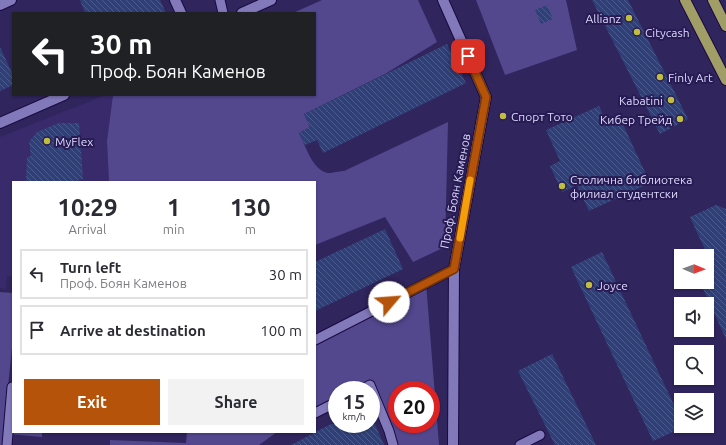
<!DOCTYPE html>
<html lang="en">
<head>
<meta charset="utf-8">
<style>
	:root { --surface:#fff; --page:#f2f2f3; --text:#2b2b33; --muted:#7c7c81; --line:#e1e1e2; --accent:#b45309 }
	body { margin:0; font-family:Ubuntu,sans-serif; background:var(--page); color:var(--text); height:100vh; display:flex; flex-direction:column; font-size:15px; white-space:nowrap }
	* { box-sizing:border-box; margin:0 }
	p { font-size:13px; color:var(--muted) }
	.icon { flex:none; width:22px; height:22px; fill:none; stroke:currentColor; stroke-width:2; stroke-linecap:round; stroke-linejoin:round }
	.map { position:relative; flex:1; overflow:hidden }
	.side { position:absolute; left:12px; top:181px; width:304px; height:252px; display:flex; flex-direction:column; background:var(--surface); border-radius:0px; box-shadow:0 1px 3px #0004 }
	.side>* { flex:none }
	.banner { position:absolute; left:12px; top:12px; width:304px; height:84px; border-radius:0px; box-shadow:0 1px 3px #0004; background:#202124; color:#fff; overflow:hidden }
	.needle { width:26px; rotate:91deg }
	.controls { position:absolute; left:674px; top:249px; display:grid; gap:8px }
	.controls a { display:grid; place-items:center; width:40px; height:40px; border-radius:0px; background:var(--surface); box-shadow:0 1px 3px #0004; font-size:20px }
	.speed { position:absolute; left:328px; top:381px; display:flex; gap:8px; font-size:20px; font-weight:700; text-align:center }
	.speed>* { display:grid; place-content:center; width:52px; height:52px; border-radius:50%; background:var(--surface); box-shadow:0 1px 3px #0004; line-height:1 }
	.speed small { font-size:10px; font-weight:400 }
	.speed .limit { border:6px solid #d22; background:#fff; color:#111 }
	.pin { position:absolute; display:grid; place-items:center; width:34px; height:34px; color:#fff; margin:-17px; border-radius:8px; box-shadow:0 2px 6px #0006 }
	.me { position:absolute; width:44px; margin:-22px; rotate:63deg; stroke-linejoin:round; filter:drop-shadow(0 0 3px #0008) }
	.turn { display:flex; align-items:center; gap:14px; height:84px; padding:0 12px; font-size:18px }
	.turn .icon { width:52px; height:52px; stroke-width:2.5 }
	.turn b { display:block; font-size:28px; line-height:34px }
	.eta { display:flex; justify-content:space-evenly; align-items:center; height:68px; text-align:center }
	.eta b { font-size:24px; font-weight:600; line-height:28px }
	.button { display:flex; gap:8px; margin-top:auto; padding:8px 12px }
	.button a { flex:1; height:46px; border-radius:0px; background:var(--accent); color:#fff; font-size:16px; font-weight:600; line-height:46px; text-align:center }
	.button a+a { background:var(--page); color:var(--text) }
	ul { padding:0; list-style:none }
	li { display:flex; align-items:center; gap:12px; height:50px; margin:0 8px 6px; padding:0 4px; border:2px solid var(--line); border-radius:0px }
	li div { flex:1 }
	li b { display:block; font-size:15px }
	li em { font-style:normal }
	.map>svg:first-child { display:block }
</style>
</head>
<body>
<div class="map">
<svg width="726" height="445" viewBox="0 0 726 445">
	<defs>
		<pattern id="building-back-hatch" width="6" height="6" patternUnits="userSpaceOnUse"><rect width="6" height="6" fill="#2f4078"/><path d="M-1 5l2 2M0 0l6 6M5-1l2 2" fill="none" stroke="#4d5b8c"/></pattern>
	</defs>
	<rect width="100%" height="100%" fill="#31255e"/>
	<!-- built -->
	<path fill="#392b6b" d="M 106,95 L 113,95 L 107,141 L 109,182 L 13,182 L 13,277 L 7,276 L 6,289 L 0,288 L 0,137 Z"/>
	<!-- grass -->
	<path fill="#53478e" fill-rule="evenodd" d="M 322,0 L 418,0 L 437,42 L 385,74 L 304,114 L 310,127 L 299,133 C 306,146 312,170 328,173 C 333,173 340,171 344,171 L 448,122 L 445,247 L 413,262 L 385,217 L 315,245 L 315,182 L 109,182 L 107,141 L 113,95 L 315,95 L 315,13 L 293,13 Z
		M 476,0 L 566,0 L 577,50 L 505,75 Z
		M 426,283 L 439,445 L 393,445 L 370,386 L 361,390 L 337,390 L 337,402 L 315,413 L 315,340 ZM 397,390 L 431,390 L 431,424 L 397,424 Z
		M 0,292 L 13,293 L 13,338 L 2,445 L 0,445 Z
		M 13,387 L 13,432 L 42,432 L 42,437 L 8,434 Z
		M 187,432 L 277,432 L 259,445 L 110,445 L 110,440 L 186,443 Z"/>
	<!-- building -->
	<path fill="url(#building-back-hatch)" d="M 80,0 L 160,0 L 166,13 L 85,13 Z
		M 592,0 L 628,0 L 688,119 L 660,134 Z
		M 547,5 L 553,19 L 541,24 L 535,10 Z
		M 447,44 L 466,83 L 323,153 L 317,140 L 305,145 L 299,133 L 310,127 L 304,114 Z
		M 0,47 L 13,75 L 13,85 L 0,91 Z
		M 599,106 L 608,126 L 621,120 L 650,183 L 589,211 L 577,185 L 562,192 L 550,166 L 560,161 L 546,130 Z
		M 59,123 L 79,123 L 83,179 L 78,180 L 79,182 L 26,182 L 27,157 L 31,156 L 29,142 L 37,132 Z
		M 716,205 L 726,209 L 726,339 L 700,282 L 707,282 L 707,254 L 690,217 Z
		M 385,229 L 403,269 L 315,311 L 315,262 Z
		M 602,252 L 681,420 L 681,426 L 684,427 L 653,441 L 571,267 Z
		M 552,354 L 596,445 L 555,445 L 518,371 Z
		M 331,424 L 375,424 L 384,445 L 291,445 Z"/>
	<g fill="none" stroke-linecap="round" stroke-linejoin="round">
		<defs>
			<path id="lane" d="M 220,0 L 223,13
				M 315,340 L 454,269
				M 361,390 L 370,385 L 389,431 L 393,445
				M 315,413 L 337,402
				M 7,445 L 12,387
				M 520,445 L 540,435"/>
			<path id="street" d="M 175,0 L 181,13
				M 443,0 L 486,97 L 454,269 L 453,445
				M 0,5 L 11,0"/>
			<path id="secondary" d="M 242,13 L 271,0
				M 0,123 L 64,95"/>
			<path id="primary" d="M 685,0 L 726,80
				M 713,0 L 726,26"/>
		</defs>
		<!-- lane casing -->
		<use href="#lane" stroke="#1a0a41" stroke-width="11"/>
		<!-- street casing -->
		<use href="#street" stroke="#1a0a41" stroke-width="12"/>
		<!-- secondary casing -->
		<use href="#secondary" stroke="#1a0a41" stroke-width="12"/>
		<!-- primary casing -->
		<use href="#primary" stroke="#1a0a41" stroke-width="12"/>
		<!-- lane -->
		<use href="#lane" stroke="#8179b9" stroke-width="9"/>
		<!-- street -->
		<use href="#street" stroke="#8179b9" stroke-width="10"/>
		<!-- secondary -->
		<use href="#secondary" stroke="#8179b9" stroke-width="10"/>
		<!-- primary -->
		<use href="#primary" stroke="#a19d66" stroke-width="10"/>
	</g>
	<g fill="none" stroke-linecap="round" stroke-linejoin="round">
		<defs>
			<path id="route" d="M 389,302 L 454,269 L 486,97 L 468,56"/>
		</defs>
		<!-- route casing -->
		<use href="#route" stroke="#753606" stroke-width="10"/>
		<!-- route -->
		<use href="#route" stroke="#b45309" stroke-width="7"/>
		<!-- slow -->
		<path stroke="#f59e0b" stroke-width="7" d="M 460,238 L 470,180"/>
	</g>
	<!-- markers -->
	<g fill="#bfbe41" stroke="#281b53" stroke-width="1.5">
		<circle cx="629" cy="18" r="4"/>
		<circle cx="637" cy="32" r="4"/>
		<circle cx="660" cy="77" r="4"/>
		<circle cx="671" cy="100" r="4"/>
		<circle cx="503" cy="116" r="4"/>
		<circle cx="680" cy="119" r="4"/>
		<circle cx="47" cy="141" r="4"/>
		<circle cx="562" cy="186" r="4"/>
		<circle cx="589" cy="285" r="4"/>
	</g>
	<g text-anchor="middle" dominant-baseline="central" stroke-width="4" stroke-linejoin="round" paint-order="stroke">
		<!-- poi labels -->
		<g font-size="12" fill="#dcdafd" stroke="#281b53" text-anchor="start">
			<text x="621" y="18" text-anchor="end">Allianz</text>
			<text x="645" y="32">Citycash</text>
			<text x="668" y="77">Finly Art</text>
			<text x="663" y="100" text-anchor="end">Kabatini</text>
			<text x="511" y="116">Спорт Тото</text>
			<text x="672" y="119" text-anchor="end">Кибер Трейд</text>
			<text x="55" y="141">MyFlex</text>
			<text x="570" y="179">Столична библиотека<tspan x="570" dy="14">филиал студентски</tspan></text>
			<text x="597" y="285">Joyce</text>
		</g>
		<!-- street labels -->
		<g font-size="12" fill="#dcdafd" stroke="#281b53">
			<text transform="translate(455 191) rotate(-79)">Проф. Боян Каменов</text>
		</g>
	</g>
</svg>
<div class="controls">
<a><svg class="needle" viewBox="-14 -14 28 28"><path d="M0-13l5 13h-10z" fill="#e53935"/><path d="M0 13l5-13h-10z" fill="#7c7c81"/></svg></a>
<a><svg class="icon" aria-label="sound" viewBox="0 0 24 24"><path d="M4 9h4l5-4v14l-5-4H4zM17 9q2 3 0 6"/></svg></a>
<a><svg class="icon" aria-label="search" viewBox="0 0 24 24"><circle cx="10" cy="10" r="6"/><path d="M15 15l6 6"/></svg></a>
<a><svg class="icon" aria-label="layers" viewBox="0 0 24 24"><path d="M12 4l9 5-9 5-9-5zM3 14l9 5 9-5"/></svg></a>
</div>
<div class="speed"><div>15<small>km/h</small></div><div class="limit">20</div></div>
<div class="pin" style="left:468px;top:56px;background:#d93025"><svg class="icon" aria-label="arrive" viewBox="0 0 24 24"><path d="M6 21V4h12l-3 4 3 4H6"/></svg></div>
<svg class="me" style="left:389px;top:302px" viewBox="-20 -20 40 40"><circle r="19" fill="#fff"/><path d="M0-13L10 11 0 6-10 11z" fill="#b45309"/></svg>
<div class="banner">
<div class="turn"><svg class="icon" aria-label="left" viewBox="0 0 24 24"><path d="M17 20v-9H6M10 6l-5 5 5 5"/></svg><div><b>30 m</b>Проф. Боян Каменов</div></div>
</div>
<section class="side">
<div class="eta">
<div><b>10:29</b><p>Arrival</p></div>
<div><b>1</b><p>min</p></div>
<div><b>130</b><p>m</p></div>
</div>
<ul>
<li><svg class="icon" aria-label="left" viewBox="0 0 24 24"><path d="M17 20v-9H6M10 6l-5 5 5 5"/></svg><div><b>Turn left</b><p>Проф. Боян Каменов</p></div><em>30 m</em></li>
<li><svg class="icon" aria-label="arrive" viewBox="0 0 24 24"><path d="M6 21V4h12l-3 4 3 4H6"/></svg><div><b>Arrive at destination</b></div><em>100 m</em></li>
</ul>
<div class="button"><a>Exit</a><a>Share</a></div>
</section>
</div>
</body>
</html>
